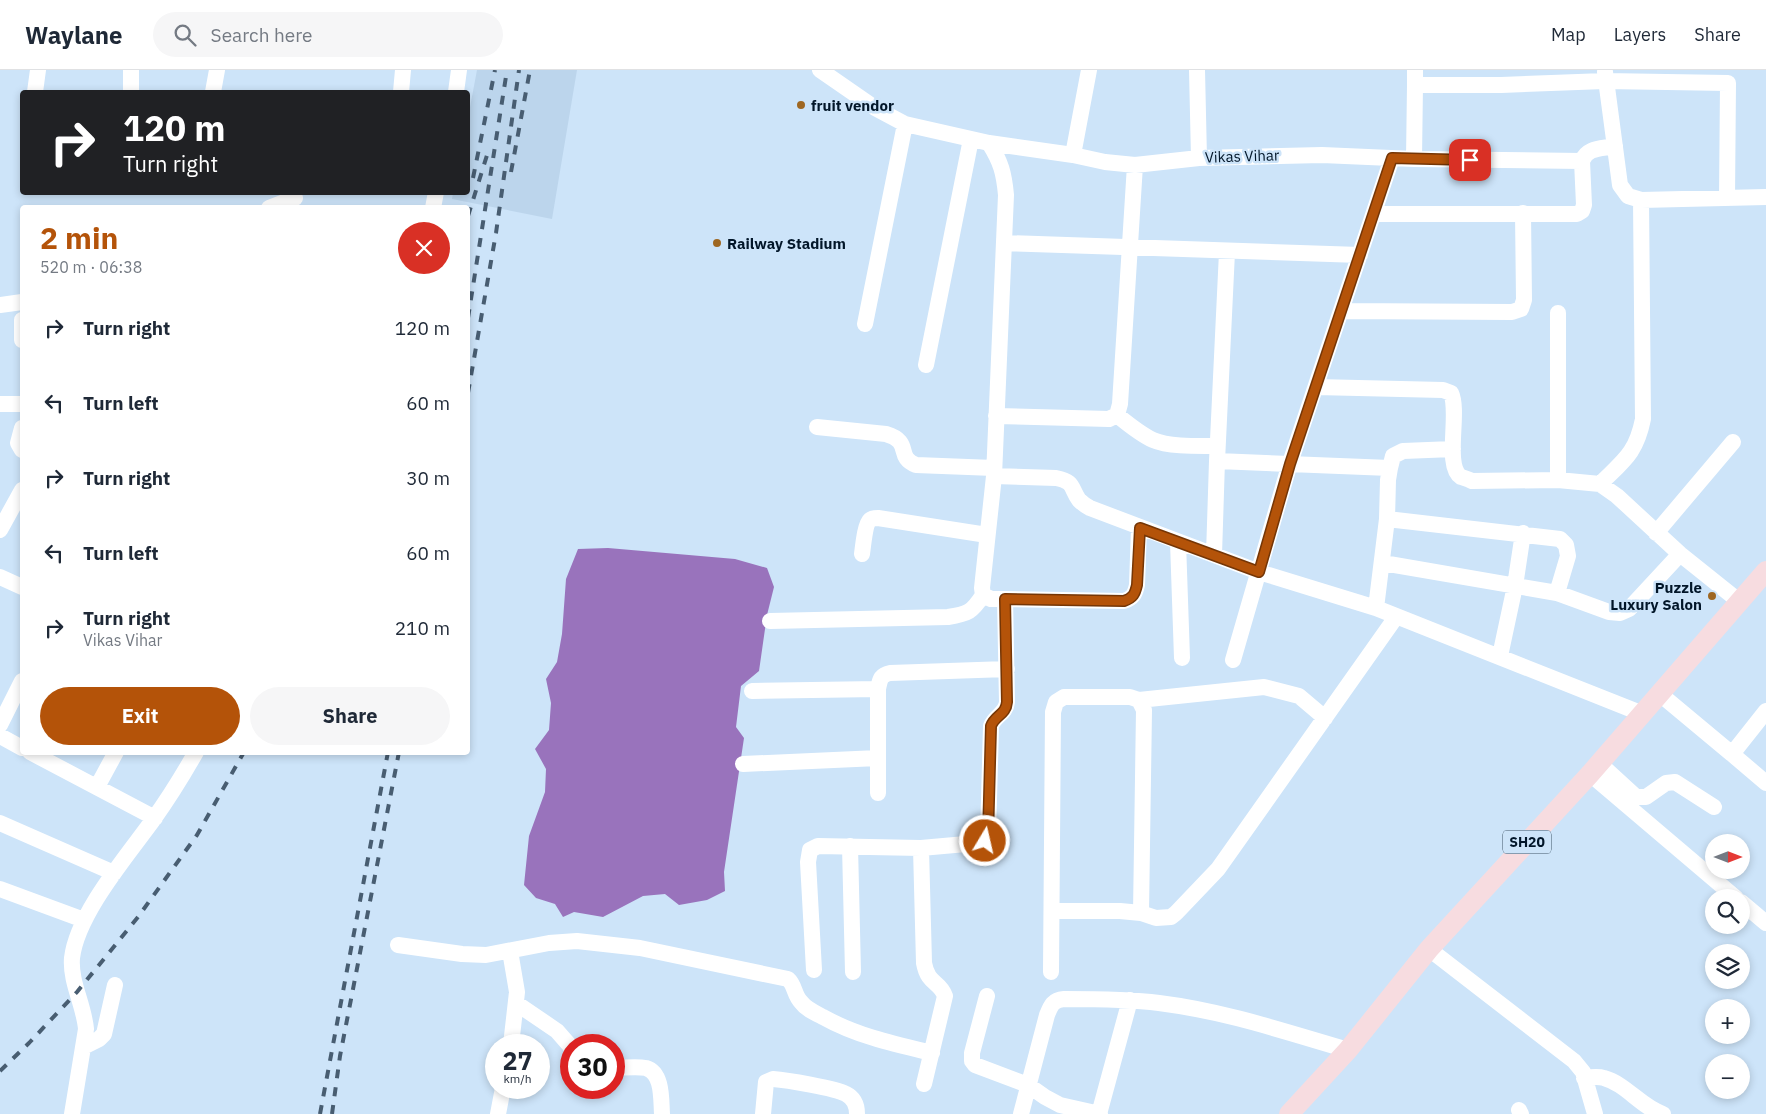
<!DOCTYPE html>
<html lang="en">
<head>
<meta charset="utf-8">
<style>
	:root { --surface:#fff; --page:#f6f6f7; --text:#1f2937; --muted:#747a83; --line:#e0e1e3; --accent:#b45309 }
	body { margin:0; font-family:"IBM Plex Sans",sans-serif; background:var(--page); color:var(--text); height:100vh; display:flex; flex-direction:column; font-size:19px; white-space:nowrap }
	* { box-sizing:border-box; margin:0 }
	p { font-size:16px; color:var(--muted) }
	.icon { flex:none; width:28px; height:28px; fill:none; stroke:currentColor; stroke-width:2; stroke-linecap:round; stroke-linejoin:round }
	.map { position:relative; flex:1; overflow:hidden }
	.side { position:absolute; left:20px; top:135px; width:450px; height:550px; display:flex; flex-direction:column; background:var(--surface); border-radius:5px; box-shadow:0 2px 8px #0003 }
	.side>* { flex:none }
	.hud { position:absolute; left:20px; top:20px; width:450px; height:105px; border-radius:5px; box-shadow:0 2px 8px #0003; background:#202124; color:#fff; overflow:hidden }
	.needle { width:32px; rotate:90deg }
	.controls { position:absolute; left:1705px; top:764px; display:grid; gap:10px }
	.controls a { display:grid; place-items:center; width:45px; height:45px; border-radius:50%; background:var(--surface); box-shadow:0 2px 8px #0003; font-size:25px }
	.speed { position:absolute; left:485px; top:964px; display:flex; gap:10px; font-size:25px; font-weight:700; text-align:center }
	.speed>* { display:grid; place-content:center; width:65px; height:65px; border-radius:50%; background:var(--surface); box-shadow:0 2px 8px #0003; line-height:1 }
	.speed small { font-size:12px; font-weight:400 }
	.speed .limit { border:8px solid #d22; background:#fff; color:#111 }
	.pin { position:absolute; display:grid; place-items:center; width:42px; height:42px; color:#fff; margin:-21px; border-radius:10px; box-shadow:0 2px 8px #0006 }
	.me { position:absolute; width:55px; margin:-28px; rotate:9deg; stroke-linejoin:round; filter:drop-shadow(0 0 4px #0008) }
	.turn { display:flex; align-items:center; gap:18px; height:105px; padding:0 20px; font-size:22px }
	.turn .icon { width:65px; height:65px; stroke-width:2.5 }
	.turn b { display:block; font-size:35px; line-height:42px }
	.round { display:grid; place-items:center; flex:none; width:52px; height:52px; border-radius:26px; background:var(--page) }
	.headline { display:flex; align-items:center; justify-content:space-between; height:85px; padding:0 20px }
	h1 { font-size:30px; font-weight:700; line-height:38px; color:var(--accent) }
	.cta { display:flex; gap:10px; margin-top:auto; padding:10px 20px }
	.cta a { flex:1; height:58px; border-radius:30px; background:var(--accent); color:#fff; font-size:20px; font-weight:700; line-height:58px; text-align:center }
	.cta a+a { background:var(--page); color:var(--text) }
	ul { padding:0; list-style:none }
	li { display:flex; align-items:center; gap:15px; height:75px; padding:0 20px }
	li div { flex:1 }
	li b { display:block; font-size:19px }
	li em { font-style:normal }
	header { display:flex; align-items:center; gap:30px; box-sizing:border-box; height:70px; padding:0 25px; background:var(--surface); border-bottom:1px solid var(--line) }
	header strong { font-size:24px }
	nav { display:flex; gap:28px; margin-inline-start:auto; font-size:18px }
	.search { width:350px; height:45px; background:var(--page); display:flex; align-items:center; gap:12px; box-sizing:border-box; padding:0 18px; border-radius:28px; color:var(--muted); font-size:19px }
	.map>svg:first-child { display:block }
</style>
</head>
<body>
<header>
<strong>Waylane</strong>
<div class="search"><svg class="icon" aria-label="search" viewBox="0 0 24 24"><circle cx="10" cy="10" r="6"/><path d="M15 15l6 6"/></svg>Search here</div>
<nav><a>Map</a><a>Layers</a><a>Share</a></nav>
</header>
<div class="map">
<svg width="1766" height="1044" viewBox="0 0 1766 1044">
	<rect width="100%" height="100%" fill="#cde4f9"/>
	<!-- built -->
	<path fill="#bcd5ec" d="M 477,0 L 577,0 L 552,149 L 452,129 L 453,123 L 468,122 L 468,48 Z"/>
	<!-- water -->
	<path fill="#9973bc" d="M 608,478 L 735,489 L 767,498 L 774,517 L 767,545 L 759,601 L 741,616 L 736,657 L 744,668 L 724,802 L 725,821 L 707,830 L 679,835 L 665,824 L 643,826 L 603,847 L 574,842 L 563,847 L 555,834 L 536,828 L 524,815 L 529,766 L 545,722 L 546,699 L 535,679 L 549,660 L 551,633 L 546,609 L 557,592 L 562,564 L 566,509 L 578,479 Z"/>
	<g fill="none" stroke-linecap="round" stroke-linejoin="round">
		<!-- minor -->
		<path stroke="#fff" stroke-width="16" d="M 820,0 L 875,38 L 905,54 L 989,73 L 1073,85 L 1105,92 L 1135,95 L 1199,88 L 1322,85 L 1414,89 L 1582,91
			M 1197,0 L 1199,88
			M 1415,0 L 1415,15
			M 35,22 L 38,0
			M 131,22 L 131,0
			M 213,22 L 217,0
			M 401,22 L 403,0
			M 456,22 L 459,0
			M 1073,85 L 1089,0
			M 1414,89 L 1415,15 L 1501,15 L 1605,11 L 1728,13 L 1727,128
			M 1641,130 L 1766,127
			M 269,138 L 295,128
			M 433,138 L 436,122
			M 1374,144 L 1577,144 L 1582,141 L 1584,135 L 1582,91 C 1587,77 1602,79 1615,76
			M 1005,173 L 1360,185
			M 1227,182 L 1217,391 L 1390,398 L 1388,410 L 1387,449
			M 0,235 L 22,232
			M 1342,241 L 1512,242 L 1521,239 L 1524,230 L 1523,143
			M 22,250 L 22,270
			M 865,254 L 905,54
			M 926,295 L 971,69
			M 1316,317 L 1443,320 L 1451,323 C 1460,342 1444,396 1461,407 C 1464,408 1468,409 1472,411 L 1558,410 L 1600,414 L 1617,426 L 1680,484 L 1740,532
			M 0,334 L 22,334
			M 1117,345 C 1128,354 1140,364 1153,370 C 1169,377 1198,376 1217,376
			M 996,346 L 1109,349 L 1117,345 L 1120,334 L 1135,95
			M 817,357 L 886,364 C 913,372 895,387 916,395 L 994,398
			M 22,358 L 18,373 L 22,380
			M 1390,398 L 1393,386 L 1403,381 L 1453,379
			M 994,406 L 1056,408 C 1075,412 1070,417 1079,430 C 1082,433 1086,436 1090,438 L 1259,502 L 1376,538 L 1643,644
			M 1558,410 L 1558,243
			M 1600,414 C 1623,391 1636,384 1643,349 L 1641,130 L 1628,126 L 1620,115 L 1605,2
			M 0,460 L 22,420
			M 1656,463 L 1733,372
			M 1178,472 L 1182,588
			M 862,484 C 863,477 865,454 870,450 C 872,448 876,448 878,448 L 987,465
			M 1214,485 L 1217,391
			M 0,507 L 22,517
			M 1557,523 L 1609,542 L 1620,543 L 1629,539 L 1680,484
			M 1005,529 L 1124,531 C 1133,528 1135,524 1137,515 L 1139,458
			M 1376,538 L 1387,449 L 1560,469 L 1566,475 L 1568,486 L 1557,523 L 1383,493
			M 770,551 L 948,547 C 968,544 972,542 983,525
			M 1500,586 L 1515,516 L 1523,463
			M 1233,590 L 1290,393 L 1392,88
			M 752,621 L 878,619
			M 1660,624 L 1732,684 L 1766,641
			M 1139,630 L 1264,617 L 1299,626 L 1325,648
			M 0,655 L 22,611
			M 0,666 L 22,678
			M 30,682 L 155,748
			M 1732,684 L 1766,713
			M 1599,693 L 1636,727 L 1646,727 L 1666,713 L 1675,712 L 1714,737
			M 743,694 L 878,688
			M 1590,704 L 1736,828
			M 97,717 L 116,682
			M 878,723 L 878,619 C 880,610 880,605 890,603 L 1007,599
			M 0,753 L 114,803
			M 850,776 L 853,902
			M 0,819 L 84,850
			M 1741,832 L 1766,853
			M 1052,841 L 1120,841 L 1141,843 L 1156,848 L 1171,847 L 1176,843 L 1218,799 L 1396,547
			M 398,875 L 462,884 L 486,885 L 549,873 L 577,871 L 640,878 L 788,909 C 795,915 794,925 801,932 C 806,939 815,943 823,947 C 857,966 894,974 932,983
			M 1429,879 L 1574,991 L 1583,1002 L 1595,1044
			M 510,881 L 517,922 L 511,975
			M 814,900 L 808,792 L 810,780 L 818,776 L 921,778
			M 1051,902 L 1053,642 L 1056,632 L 1064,627 L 1130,627 L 1139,630 L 1144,640 L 1141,843
			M 987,926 L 972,983 L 972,991 L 975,995 L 1028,1015 L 1045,1027 L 1060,1035 L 1100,1044
			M 516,933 L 557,961 L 571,977
			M 83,977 L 99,969 L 104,964 L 115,915
			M 614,998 C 623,998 636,996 646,998 C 663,1003 661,1030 662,1044
			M 1584,1008 C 1591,1007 1598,1006 1604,1008 C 1626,1014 1641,1037 1663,1044
			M 924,1014 L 945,926 C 940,911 928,915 924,893 L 921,778 L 977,773 L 985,771 L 988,766 L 991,656 C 995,645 1006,644 1007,632 L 1005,529 L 991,529 L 983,525 L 982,518 L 994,406 L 1006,125 C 1004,103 1001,92 989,73
			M 1519,1040 L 1521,1044
			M 72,1044 L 86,959 C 84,935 70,912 72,888 C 77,844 127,786 153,750 C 168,729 183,705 196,682
			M 498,1044 L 503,1018
			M 763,1044 L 766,1012 L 773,1009 C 786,1010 835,1018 846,1024 C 854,1028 857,1036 857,1044
			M 1021,1044 L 1047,945 C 1051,935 1053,930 1064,929 C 1096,929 1128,929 1159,933 C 1224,941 1286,962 1348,980
			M 1099,1044 L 1130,930"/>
		<!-- major -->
		<path stroke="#f7dce0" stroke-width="20" d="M 1289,1044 L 1348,980 L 1429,879 L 1590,704 L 1766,501"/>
		<!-- rail -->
		<path stroke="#485d71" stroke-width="4" stroke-dasharray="9 9" stroke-linecap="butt" d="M 511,102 L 530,0
			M 473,108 L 495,0
			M 468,146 L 488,82
			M 468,248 L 507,0
			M 468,323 L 496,163 L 519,0
			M 0,1001 L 29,973 L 77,922 L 138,847 L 197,765 L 244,682
			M 320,1044 L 388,682
			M 332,1044 L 340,986 L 399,682"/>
	</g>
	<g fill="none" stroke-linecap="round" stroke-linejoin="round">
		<defs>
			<path id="route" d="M 985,771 L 988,766 L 991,656 C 995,645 1006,645 1007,632 L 1005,529 L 1124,531 C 1133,528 1135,524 1137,515 L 1140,458 L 1259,502 L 1290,394 L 1392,88 L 1470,90"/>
		</defs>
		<!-- route casing -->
		<use href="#route" stroke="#753606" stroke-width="12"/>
		<!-- route -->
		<use href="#route" stroke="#b45309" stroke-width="9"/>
	</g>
	<!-- markers -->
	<g fill="#9e6722" stroke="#cde4f9" stroke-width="2">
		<circle cx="801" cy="35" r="5"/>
		<circle cx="717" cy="173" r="5"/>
		<circle cx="1712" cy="526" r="5"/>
	</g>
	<g text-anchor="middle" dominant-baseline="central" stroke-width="5" stroke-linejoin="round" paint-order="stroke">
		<!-- shield labels -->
		<rect fill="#cde4f9" stroke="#3f5467" stroke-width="1" x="1503" y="760.5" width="48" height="23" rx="4"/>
		<g font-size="14" font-weight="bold" fill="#021629">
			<text x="1527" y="772">SH20</text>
		</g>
		<!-- poi labels -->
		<g font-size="15" font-weight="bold" fill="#021629" stroke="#cde4f9" text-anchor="start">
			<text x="811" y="35">fruit vendor</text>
			<text x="727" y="173">Railway Stadium</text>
			<text x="1702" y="517" text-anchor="end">Puzzle<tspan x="1702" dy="17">Luxury Salon</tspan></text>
		</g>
		<!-- street labels -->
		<g font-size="15" fill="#021629" stroke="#cde4f9">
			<text transform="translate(1242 86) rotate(-2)">Vikas Vihar</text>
		</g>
	</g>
</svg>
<div class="controls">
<a><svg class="needle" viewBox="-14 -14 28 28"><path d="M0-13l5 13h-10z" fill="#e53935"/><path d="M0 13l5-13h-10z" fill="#747a83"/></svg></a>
<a><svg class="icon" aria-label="search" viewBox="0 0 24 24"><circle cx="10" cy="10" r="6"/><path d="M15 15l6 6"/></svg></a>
<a><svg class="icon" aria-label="layers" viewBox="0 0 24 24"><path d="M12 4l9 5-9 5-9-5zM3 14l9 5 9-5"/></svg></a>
<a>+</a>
<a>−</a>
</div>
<div class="speed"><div>27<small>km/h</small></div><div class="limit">30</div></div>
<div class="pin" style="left:1470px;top:90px;background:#d93025"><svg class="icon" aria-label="arrive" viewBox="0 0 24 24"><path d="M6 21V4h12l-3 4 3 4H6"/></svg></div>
<svg class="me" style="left:985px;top:771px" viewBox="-20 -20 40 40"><circle r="17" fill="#b45309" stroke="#fff" stroke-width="3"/><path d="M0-11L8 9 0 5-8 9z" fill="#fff"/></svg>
<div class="hud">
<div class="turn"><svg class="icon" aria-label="right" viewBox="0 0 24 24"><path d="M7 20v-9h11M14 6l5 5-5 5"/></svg><div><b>120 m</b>Turn right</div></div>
</div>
<section class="side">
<div class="headline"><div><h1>2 min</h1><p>520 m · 06:38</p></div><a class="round" style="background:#d93025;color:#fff"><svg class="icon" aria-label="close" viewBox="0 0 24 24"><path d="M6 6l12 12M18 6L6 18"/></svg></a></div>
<ul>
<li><svg class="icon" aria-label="right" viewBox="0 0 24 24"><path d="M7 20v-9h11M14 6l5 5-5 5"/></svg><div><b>Turn right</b></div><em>120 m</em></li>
<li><svg class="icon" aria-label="left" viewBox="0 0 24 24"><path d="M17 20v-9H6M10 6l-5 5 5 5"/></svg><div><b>Turn left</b></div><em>60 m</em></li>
<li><svg class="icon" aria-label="right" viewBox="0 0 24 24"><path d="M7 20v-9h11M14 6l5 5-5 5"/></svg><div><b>Turn right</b></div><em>30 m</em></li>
<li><svg class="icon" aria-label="left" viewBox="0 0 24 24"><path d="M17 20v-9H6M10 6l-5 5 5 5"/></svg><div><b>Turn left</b></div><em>60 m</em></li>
<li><svg class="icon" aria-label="right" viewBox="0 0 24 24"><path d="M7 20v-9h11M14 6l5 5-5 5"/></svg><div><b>Turn right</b><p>Vikas Vihar</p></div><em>210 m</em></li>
</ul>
<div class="cta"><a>Exit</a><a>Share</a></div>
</section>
</div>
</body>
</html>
